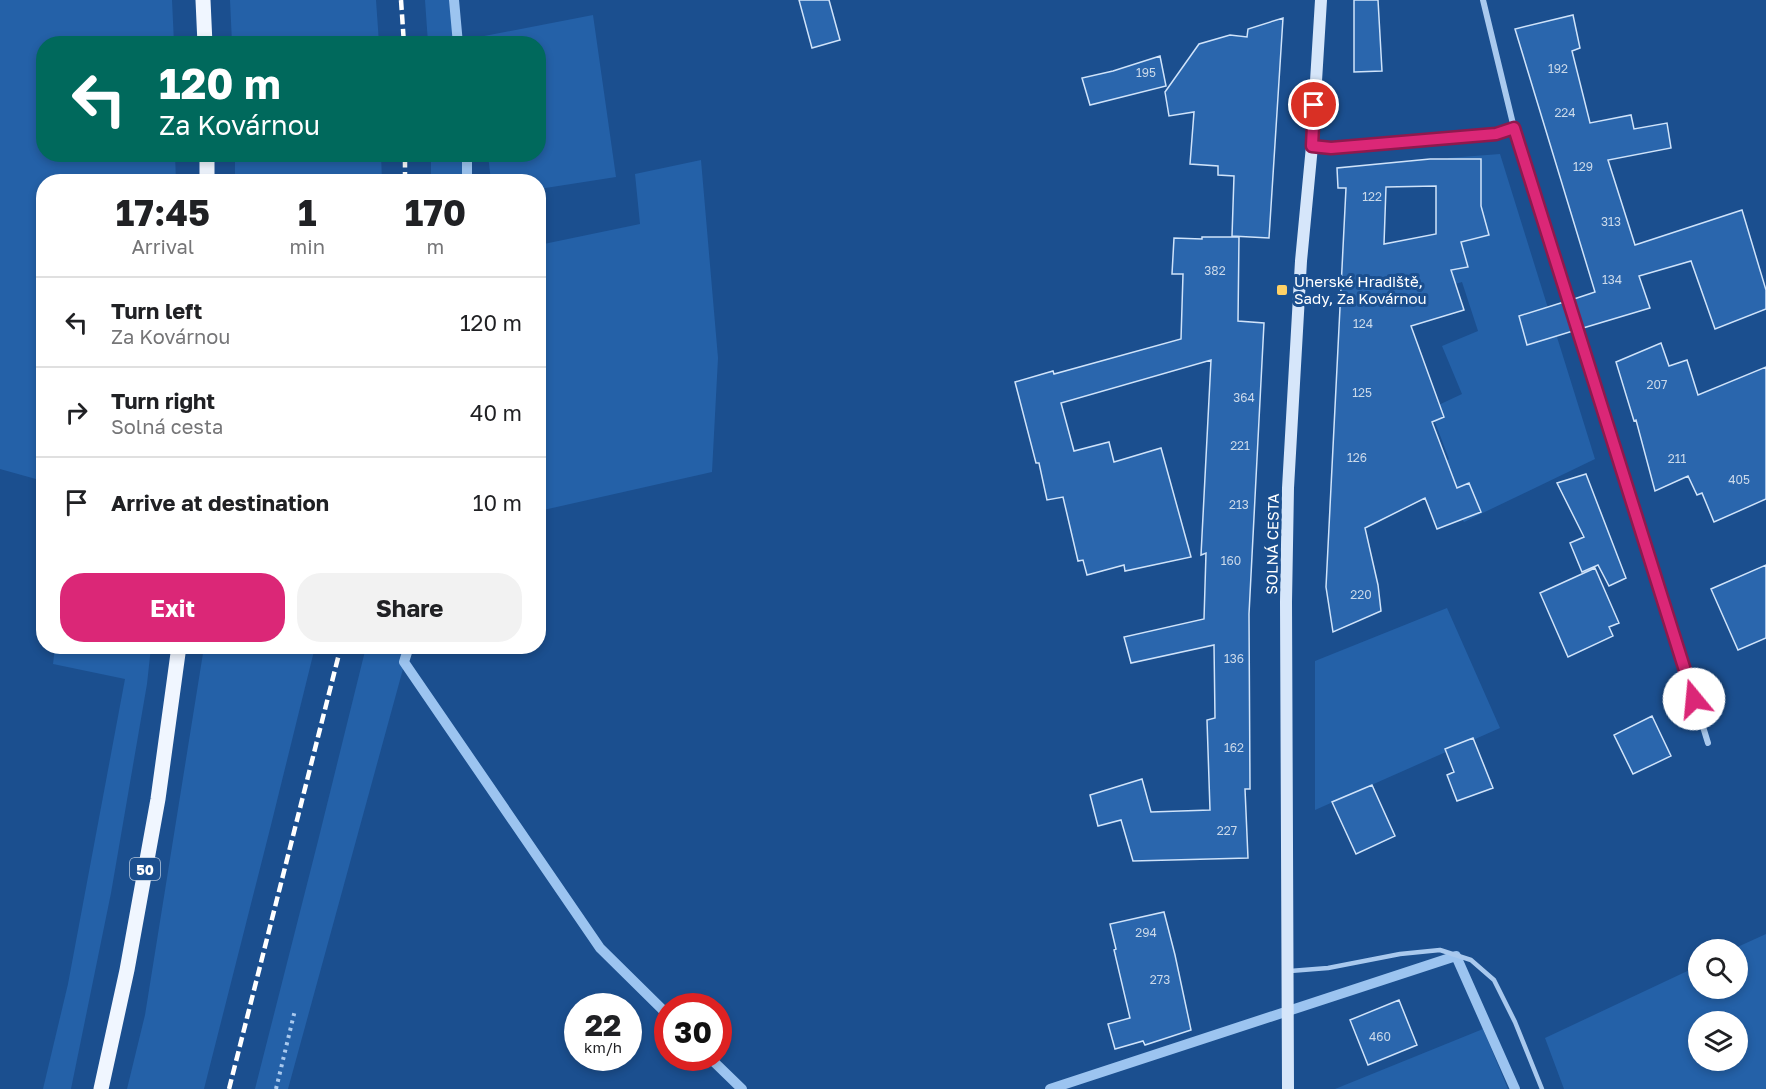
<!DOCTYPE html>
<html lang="en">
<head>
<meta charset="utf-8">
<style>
	:root { --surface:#fff; --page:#f2f2f2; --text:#202124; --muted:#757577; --line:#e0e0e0; --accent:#db2777 }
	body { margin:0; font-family:"Golos Text",sans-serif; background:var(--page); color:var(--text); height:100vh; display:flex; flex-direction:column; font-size:22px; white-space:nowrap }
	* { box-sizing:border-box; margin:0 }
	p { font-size:20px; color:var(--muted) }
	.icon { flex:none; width:33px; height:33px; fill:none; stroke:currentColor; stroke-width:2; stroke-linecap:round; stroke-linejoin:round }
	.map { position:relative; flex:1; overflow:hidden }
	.side { position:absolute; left:36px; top:174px; width:510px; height:480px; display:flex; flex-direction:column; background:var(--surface); border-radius:24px; box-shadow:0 3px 9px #0003 }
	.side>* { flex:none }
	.banner { position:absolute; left:36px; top:36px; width:510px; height:126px; border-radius:24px; box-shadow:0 3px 9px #0003; background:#00695c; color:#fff; overflow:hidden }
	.tools { position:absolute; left:1688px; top:939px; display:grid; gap:12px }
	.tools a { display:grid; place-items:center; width:60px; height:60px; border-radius:50%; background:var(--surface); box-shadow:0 3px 9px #0003; font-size:30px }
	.speed { position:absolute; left:564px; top:993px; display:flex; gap:12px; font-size:30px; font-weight:700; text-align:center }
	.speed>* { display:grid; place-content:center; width:78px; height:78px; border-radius:50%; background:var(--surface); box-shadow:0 3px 9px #0003; line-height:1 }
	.speed small { font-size:15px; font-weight:400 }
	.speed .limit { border:9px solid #d22; background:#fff; color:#111 }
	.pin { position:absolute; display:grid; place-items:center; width:51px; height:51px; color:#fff; margin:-26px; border:3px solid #fff; border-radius:50%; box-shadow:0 2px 6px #0007 }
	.me { position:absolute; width:66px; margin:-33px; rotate:343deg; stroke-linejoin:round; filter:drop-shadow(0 0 4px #0008) }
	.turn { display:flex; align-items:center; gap:21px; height:126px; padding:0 24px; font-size:27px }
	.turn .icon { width:78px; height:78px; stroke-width:2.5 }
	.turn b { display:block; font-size:42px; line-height:51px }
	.eta { display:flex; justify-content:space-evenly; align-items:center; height:102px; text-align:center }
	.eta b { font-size:36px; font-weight:700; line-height:42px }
	.action { display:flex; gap:12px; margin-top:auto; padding:12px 24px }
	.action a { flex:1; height:69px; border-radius:24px; background:var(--accent); color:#fff; font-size:24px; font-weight:700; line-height:69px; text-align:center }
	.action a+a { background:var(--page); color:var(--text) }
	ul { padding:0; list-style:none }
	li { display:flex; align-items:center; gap:18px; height:90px; padding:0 24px; border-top:2px solid var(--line) }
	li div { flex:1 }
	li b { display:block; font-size:22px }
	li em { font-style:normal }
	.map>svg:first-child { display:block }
</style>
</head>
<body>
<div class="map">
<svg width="1766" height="1089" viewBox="0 0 1766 1089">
	<rect width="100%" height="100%" fill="#1b4f8f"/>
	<!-- green -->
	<path fill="#2461a8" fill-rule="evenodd" d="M 0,0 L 172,0 L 174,43 L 44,44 L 44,154 L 175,155 L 176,181 L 44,182 L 43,481 L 0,469 Z
		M 230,0 L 376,0 L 379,43 L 232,43 Z
		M 425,0 L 454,0 L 458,43 L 428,43 Z
		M 593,15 L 616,177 L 539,189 L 538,182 L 491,181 L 488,155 L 538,154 L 538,44 L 479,43 L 479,37 Z
		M 1500,154 L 1595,459 L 1464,522 L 1436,466 L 1449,459 L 1430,409 L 1462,394 L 1442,346 L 1478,331 L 1462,282 L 1435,290 L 1426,236 L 1457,229 L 1453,183 L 1448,158 Z
		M 235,155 L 381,155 L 382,181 L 235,181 Z
		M 431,155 L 467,155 L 467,181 L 431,181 Z
		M 701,160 L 718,358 L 712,472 L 539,511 L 539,245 L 640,224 L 635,174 Z
		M 1447,608 L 1500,728 L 1315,810 L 1315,661 Z
		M 55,647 L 151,647 L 147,684 L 111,893 L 71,1089 L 43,1089 L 68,984 L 125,679 L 53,664 Z
		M 204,647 L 315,647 L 271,825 L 204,1089 L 127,1089 L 145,1015 Z
		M 366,647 L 409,647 L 288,1089 L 255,1089 L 319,837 Z
		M 1766,934 L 1766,1089 L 1564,1089 L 1545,1038 L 1698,966 L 1698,988 L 1737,988 L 1737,950 L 1733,949 ZM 1698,1022 L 1737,1022 L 1737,1060 L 1698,1060 Z
		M 1483,1029 L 1508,1089 L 1335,1089 Z"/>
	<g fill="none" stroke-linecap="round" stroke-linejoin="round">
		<!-- stream -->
		<path stroke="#9cc4f0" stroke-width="10" d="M 454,0 L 458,44
			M 467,182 L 467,154
			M 409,646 L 404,662 L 600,948 L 668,1015
			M 710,1058 L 742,1089
			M 1050,1089 L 1456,956 L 1515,1089"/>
	</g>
	<!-- building -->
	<path fill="#2a66ad" stroke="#cfe3fa" stroke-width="1.5" fill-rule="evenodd" d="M 799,0 L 829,0 L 840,40 L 812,48 Z
		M 1354,0 L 1378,0 L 1382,71 L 1354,72 Z
		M 1573,15 L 1580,48 L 1572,51 L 1590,123 L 1631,115 L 1634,129 L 1667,123 L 1671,148 L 1608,160 L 1635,245 L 1742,210 L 1766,290 L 1766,309 L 1715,329 L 1691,261 L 1639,276 L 1650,308 L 1583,328 L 1574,299 L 1595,292 L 1515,29 Z
		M 1283,18 L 1269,238 L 1232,236 L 1234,176 L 1218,175 L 1218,166 L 1190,164 L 1194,112 L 1169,116 L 1165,92 L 1199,44 L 1230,35 L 1247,37 L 1248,29 Z
		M 1160,56 L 1166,86 L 1090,105 L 1082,78 L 1113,71 Z
		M 1430,159 L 1481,159 L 1481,206 L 1489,235 L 1461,242 L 1468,267 L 1451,270 L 1464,310 L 1411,326 L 1444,417 L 1432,422 L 1457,488 L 1469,483 L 1481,512 L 1437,529 L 1425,498 L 1365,528 L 1378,585 L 1381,611 L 1333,632 L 1326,587 L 1346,188 L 1338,188 L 1337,168 ZM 1436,186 L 1436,234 L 1384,244 L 1386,187 Z
		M 1202,237 L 1239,237 L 1238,321 L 1264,323 L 1249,614 L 1250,789 L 1245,789 L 1248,858 L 1133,861 L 1121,820 L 1098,826 L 1090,795 L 1142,779 L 1151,812 L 1210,810 L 1207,720 L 1215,718 L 1214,645 L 1131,663 L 1124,637 L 1204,619 L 1206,553 L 1201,555 L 1211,360 L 1061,403 L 1074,451 L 1109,442 L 1114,462 L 1161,448 L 1191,557 L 1125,571 L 1124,565 L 1087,575 L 1083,560 L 1078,561 L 1063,497 L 1047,500 L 1039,463 L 1036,463 L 1015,382 L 1053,371 L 1054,374 L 1181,339 L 1183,274 L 1172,274 L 1174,238 L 1202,239 Z
		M 1564,302 L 1573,331 L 1527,345 L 1519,316 Z
		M 1661,343 L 1669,366 L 1687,360 L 1698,395 L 1766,367 L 1766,499 L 1714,522 L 1702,493 L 1697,495 L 1688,476 L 1655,491 L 1636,420 L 1634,421 L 1616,362 Z
		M 1586,474 L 1626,578 L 1609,586 L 1598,565 L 1582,572 L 1570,543 L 1584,537 L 1557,483 Z
		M 1766,565 L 1766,638 L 1738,650 L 1711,589 Z
		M 1595,568 L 1619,623 L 1609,627 L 1613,636 L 1568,657 L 1540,593 Z
		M 1652,716 L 1671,756 L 1633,774 L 1614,735 Z
		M 1473,738 L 1493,788 L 1457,801 L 1447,775 L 1454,772 L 1445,749 Z
		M 1372,785 L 1395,836 L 1356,854 L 1332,802 Z
		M 1164,912 L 1175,955 L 1191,1030 L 1145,1045 L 1143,1041 L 1115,1049 L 1108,1024 L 1130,1018 L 1114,950 L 1116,949 L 1110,924 Z
		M 1399,1000 L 1417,1045 L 1368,1065 L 1350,1020 Z"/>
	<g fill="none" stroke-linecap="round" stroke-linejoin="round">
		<!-- path -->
		<path stroke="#a9c9ee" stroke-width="4" stroke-dasharray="3 4.5" stroke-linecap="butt" d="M 276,1089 L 295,1010"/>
		<!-- lane -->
		<path stroke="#a9c9ee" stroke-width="4.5" d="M 1290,971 L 1328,968 L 1400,954 L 1440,950 L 1471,960 L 1494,980 L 1515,1022 L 1542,1089"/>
		<!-- street -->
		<path stroke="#a9c9ee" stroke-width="6" d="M 1483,0 L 1514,128 L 1647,545 L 1708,743
			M 1312,146 L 1331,148 L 1496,134 L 1514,128"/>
		<!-- secondary -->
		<path stroke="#d6e6fa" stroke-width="12" d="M 1288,1089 L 1286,602 L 1288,488 L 1301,261 L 1312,146 L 1321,0"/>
		<!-- primary -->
		<path stroke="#f0f6ff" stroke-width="15" d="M 203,0 L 205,44
			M 207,182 L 207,154
			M 101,1089 L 127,970 L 158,799 L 179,646"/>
		<!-- rail -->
		<path stroke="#fff" stroke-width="4.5" stroke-dasharray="10 4.5" stroke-linecap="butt" d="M 401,0 L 404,44
			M 405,182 L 405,154
			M 229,1089 L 341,646"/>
	</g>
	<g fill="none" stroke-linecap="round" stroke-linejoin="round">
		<defs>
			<path id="route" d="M 1314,105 L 1312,146 L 1331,148 L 1496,134 L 1514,128 L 1694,699"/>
		</defs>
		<!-- route casing -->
		<use href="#route" stroke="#8e194d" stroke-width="15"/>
		<!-- route -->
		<use href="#route" stroke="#db2777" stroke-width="10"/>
	</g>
	<!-- markers -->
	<rect fill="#ffd166" stroke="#1b4f8f" stroke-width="2" x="1276" y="284" width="12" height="12" rx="3"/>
	<g text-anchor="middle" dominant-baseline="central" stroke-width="6" stroke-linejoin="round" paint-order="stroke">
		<!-- number labels -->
		<g font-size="12" fill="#cad9ea">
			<text x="1558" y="68">192</text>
			<text x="1146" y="72">195</text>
			<text x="1565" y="112">224</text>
			<text x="1583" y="166">129</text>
			<text x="1372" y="196">122</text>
			<text x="1611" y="221">313</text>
			<text x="1215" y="270">382</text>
			<text x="1612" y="279">134</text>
			<text x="1363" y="323">124</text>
			<text x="1657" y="384">207</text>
			<text x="1362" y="392">125</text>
			<text x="1244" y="397">364</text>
			<text x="1240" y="445">221</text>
			<text x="1357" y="457">126</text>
			<text x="1677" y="458">211</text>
			<text x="1739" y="479">405</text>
			<text x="1239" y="504">213</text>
			<text x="1231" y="560">160</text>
			<text x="1361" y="594">220</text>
			<text x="1234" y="658">136</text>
			<text x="1234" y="747">162</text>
			<text x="1227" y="830">227</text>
			<text x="1146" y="932">294</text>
			<text x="1160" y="979">273</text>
			<text x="1380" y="1036">460</text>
		</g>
		<!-- shield labels -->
		<rect fill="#1b4f8f" stroke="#bbcadd" stroke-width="1.5" x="130" y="858" width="30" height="22" rx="4.5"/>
		<g font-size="14" font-weight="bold" fill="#fff">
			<text x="145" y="869">50</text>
		</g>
		<!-- poi labels -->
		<g font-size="15" fill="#fff" stroke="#1b4f8f" text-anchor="start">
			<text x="1294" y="281">Uherské Hradiště,<tspan x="1294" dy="17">Sady, Za Kovárnou</tspan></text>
		</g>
		<!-- street labels -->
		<g font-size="15" fill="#fff" stroke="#1b4f8f">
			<text transform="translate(1272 544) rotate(-89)">SOLNÁ CESTA</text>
		</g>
	</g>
</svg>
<div class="tools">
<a><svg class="icon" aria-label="search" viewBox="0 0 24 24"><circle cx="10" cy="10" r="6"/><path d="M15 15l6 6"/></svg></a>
<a><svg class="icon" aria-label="layers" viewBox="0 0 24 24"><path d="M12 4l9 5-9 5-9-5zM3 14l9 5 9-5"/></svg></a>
</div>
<div class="speed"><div>22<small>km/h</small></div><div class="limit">30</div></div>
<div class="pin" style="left:1314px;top:105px;background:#d93025"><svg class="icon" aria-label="arrive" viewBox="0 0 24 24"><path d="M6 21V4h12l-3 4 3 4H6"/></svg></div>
<svg class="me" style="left:1694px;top:699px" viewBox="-20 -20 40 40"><circle r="19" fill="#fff"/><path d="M0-13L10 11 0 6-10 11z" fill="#db2777"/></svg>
<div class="banner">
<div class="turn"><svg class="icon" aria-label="left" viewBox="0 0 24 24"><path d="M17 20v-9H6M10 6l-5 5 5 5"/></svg><div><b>120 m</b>Za Kovárnou</div></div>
</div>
<section class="side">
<div class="eta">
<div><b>17:45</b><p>Arrival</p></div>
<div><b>1</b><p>min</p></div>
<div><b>170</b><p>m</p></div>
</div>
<ul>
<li><svg class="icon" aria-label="left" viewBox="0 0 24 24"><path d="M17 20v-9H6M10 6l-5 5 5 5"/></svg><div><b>Turn left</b><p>Za Kovárnou</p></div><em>120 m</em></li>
<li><svg class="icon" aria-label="right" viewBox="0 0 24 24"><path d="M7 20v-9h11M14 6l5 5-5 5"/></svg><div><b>Turn right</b><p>Solná cesta</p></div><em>40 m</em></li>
<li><svg class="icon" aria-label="arrive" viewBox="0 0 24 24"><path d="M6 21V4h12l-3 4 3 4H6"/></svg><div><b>Arrive at destination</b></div><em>10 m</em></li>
</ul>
<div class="action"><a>Exit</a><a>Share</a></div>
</section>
</div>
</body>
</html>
